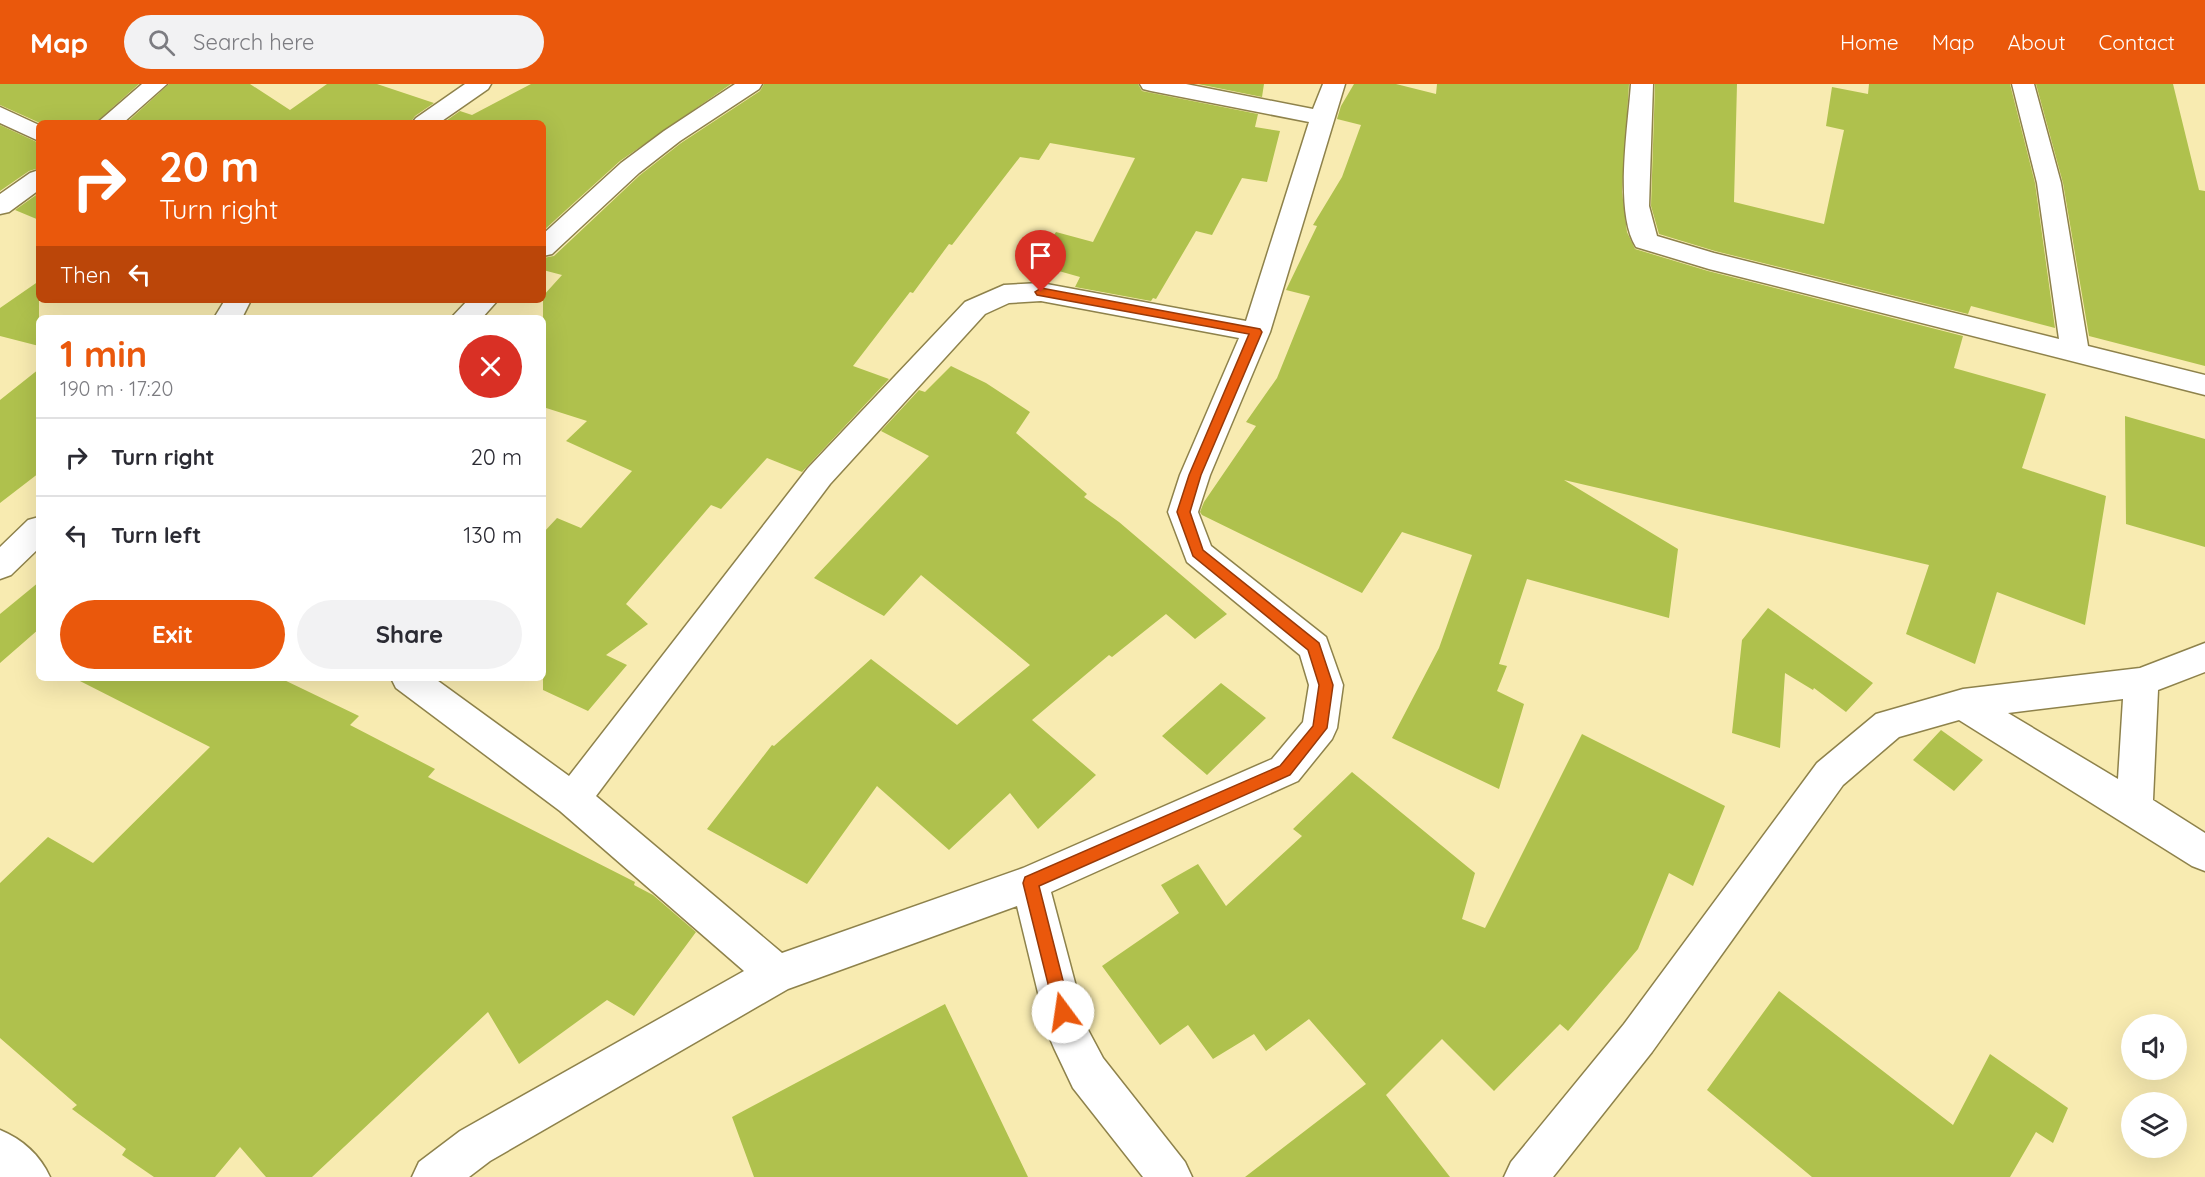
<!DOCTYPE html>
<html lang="en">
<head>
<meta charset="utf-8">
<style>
	:root { --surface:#fff; --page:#f2f2f3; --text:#2b2b33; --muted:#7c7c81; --line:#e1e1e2; --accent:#ea580c }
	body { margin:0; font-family:Quicksand,sans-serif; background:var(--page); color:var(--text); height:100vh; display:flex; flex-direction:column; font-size:22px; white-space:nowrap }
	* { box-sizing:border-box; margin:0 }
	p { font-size:20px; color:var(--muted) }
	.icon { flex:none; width:33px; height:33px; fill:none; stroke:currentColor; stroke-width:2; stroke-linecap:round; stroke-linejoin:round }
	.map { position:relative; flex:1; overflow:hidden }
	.panel { position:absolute; left:36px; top:231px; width:510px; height:366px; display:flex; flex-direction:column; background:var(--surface); border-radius:9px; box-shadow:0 6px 24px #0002 }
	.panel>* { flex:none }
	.top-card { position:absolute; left:36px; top:36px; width:510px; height:183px; border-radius:9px; box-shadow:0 6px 24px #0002; background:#ea580c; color:#fff; overflow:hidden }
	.tools { position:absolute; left:2121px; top:930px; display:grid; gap:12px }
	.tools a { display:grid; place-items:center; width:66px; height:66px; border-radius:50%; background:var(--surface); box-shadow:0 6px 24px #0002; font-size:30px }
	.pin { position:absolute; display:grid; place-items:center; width:51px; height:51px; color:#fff; margin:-62px -26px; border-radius:50% 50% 50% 0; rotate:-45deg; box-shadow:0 0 6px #0007 }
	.pin .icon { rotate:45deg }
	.me { position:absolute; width:66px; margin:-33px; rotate:346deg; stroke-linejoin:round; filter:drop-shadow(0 0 4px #0008) }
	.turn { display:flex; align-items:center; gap:21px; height:126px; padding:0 24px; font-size:27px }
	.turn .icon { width:78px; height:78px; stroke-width:2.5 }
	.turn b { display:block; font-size:42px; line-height:51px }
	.then { display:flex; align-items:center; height:57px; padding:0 24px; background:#0003; gap:12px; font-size:22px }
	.round { display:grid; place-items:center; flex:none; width:63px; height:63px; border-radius:32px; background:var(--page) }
	.headline { display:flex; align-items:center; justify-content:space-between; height:102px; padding:0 24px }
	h1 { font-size:36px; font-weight:800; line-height:45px; color:var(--accent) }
	.button { display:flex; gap:12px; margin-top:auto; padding:12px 24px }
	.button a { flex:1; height:69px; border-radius:36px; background:var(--accent); color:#fff; font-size:24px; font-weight:800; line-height:69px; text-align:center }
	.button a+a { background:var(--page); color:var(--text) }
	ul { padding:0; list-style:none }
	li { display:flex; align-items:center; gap:18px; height:78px; padding:0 24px; border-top:2px solid var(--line) }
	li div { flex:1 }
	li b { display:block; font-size:22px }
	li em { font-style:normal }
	header { display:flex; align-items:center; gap:36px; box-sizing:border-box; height:84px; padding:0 30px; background:var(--accent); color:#fff }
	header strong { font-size:28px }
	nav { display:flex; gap:33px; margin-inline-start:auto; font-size:21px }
	.search { width:420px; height:54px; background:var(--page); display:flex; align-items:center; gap:15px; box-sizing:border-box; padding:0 21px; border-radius:33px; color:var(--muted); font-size:22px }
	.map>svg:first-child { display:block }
</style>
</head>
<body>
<header>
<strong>Map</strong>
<div class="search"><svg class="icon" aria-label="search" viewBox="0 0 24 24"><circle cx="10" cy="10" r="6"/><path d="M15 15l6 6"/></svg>Search here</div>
<nav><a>Home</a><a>Map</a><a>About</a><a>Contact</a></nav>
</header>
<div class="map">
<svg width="2205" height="1093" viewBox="0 0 2205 1093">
	<rect width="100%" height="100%" fill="#f8ebb1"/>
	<!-- building -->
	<path fill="#afc14d" d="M 0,0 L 139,0 L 95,39 L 40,39 L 0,21 Z
		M 169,0 L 250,0 L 290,26 L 327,0 L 377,0 L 434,19 L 415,32 L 410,39 L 126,39 Z
		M 531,0 L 731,0 L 620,77 L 543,147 L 543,39 L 443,39 L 460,27 L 472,31 Z
		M 764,0 L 1138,0 L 1142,7 L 1258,30 L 1255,43 L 1280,47 L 1267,98 L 1242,94 L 1212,151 L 1196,147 L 1156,215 L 1153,214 L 1151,217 L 1075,203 L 1080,193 L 1034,180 L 1056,148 L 1093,158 L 1135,74 L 1050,59 L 1039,76 L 1020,73 L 952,161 L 949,160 L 913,209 L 910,208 L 853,282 L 889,295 L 802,388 L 767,374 L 721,425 L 711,421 L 626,520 L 648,540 L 606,571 L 627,581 L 588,627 L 543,606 L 543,449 L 557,434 L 581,444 L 632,387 L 566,357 L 587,337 L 543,323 L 543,212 L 562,191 L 543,186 L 543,174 L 554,172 L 640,91 L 681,59 L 760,7 Z
		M 1198,0 L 1264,0 L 1262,13 Z
		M 1354,0 L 1396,0 L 1436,10 L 1437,0 L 1629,0 L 1622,108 L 1627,148 L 1635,165 L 1708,187 L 1963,252 L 1954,284 L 2046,310 L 2022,384 L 2106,412 L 2085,541 L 1997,508 L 1975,580 L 1906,550 L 1929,481 L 1564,396 L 1678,465 L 1669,534 L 1527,495 L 1499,580 L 1507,582 L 1497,607 L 1524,620 L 1499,705 L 1392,654 L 1439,564 L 1472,471 L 1402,448 L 1362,509 L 1202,431 L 1200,428 L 1204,418 L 1256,342 L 1246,338 L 1277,294 L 1310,212 L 1286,206 L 1317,142 L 1313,141 L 1342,93 L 1361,41 L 1337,35 L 1341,22 Z
		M 1655,0 L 1737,0 L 1734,118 L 1824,140 L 1844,46 L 1826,42 L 1832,3 L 1868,10 L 1869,0 L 2010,0 L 2035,99 L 2055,244 L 1971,222 L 1968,230 L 1715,167 L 1659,150 L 1651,122 Z
		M 2036,0 L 2173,0 L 2199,106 L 2205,107 L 2205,282 L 2089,252 L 2063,99 Z
		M 0,41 L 39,59 L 39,84 L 29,87 L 0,107 Z
		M 39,109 L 39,136 L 15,126 Z
		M 39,197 L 39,262 L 0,252 L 0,224 Z
		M 951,282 L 986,299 L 1030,328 L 1016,349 L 1087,410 L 1084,413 L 1119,438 L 1227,530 L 1195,555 L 1166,530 L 1112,573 L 1109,571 L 1032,636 L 1096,691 L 1038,745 L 1010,709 L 949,766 L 877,702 L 807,800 L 707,745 L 772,661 L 774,662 L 871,575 L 957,641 L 1030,581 L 921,491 L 884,532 L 814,494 L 929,372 L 881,347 L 919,306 L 925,308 Z
		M 39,285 L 39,389 L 0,419 L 0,316 Z
		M 2125,332 L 2205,355 L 2205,463 L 2126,440 Z
		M 39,498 L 39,545 L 0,579 L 0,530 Z
		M 1768,524 L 1873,599 L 1846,628 L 1814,604 L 1813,606 L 1785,589 L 1780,664 L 1732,649 L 1742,556 Z
		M 74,594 L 280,594 L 359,632 L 350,641 L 435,685 L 428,693 L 635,798 L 634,801 L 653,811 L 696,848 L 634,932 L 607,916 L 519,980 L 488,928 L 312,1093 L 266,1093 L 240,1063 L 215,1093 L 154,1093 L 122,1071 L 126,1065 L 72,1025 L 77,1021 L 0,954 L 0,799 L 48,753 L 93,779 L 210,663 Z
		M 1221,599 L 1266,634 L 1207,691 L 1162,652 Z
		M 1941,646 L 1983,676 L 1954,707 L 1913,676 Z
		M 1582,650 L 1725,722 L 1693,802 L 1669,789 L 1638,865 L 1568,947 L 1560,940 L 1494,1007 L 1442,955 L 1386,1011 L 1450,1093 L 1245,1093 L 1366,1000 L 1309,935 L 1266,967 L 1254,950 L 1213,975 L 1188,941 L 1160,961 L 1102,882 L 1179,829 L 1161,801 L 1198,780 L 1226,822 L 1302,752 L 1293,745 L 1352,688 L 1475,789 L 1462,835 L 1485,844 Z
		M 1779,907 L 1953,1041 L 1990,970 L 2068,1024 L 2053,1059 L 2036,1048 L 2010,1093 L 1812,1093 L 1707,1006 Z
		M 945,920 L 1028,1093 L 754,1093 L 732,1033 Z"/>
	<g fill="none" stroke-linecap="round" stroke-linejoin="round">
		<defs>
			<path id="street" d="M 142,0 L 167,0 L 123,39 L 97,39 Z
				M 465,0 L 491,0 L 488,5 L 439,39 L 412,39 L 416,34 Z
				M 735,0 L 762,0 L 759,5 L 680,57 L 639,89 L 552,170 L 543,172 L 543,150 L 621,79 L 664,47 Z
				M 1140,0 L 1186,0 L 1313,25 L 1323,0 L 1345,0 L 1270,248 L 1210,391 L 1198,428 L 1211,462 L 1326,553 L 1343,601 L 1337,644 L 1332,655 L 1298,697 L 1051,808 L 1087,944 L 1103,974 L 1185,1078 L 1192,1093 L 1143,1093 L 1073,1004 L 1054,964 L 1048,950 L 1017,822 L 788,905 L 490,1077 L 469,1093 L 412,1093 L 419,1078 L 460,1047 L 744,887 L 560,727 L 396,604 L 391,594 L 434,594 L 569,692 L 808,384 L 965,218 L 1004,201 L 1041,199 L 1246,237 L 1309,38 L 1151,7 L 1143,5 ZM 1041,217 L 1239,254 L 1180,391 L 1168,428 L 1187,478 L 1300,571 L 1309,601 L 1303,638 L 1272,675 L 1023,784 L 782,869 L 596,712 L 830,400 L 985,230 L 1009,219 Z
				M 1631,0 L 1653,0 L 1649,122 L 1657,152 L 1714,169 L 2059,255 L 2037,99 L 2012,0 L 2034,0 L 2061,99 L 2088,262 L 2205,291 L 2205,311 L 1709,185 L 1636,163 C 1614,129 1628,42 1631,0 Z
				M 0,23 L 39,41 L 39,57 L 0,39 Z
				M 39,86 L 39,106 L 9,128 L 0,130 L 0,110 L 30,89 Z
				M 225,216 L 251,216 L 242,234 L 214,234 Z
				M 468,216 L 498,216 L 482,234 L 451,234 Z
				M 39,433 L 39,464 L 11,491 L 0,495 L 0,463 L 28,436 Z
				M 2205,559 L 2205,588 L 2158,606 L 2153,716 L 2205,749 L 2205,787 L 2192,782 L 1959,636 L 1899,653 L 1843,701 L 1652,968 L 1553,1093 L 1504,1093 L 1511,1078 L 1624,940 L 1817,679 L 1876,630 L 1963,605 L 2140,584 ZM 2123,615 L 2118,695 L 2008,629 Z
				M 0,1046 C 22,1055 40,1071 50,1093 L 0,1093 Z"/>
		</defs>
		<!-- street casing -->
		<use href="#street" stroke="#8e824b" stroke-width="3"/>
		<!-- street -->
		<use href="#street" fill="#fff" fill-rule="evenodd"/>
	</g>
	<!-- route -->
	<path fill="#ea580c" stroke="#983908" stroke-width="1.5" d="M 1041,204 L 1260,245 L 1262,248 L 1201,391 L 1190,428 L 1203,466 L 1319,559 L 1333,601 L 1327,644 L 1290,691 L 1039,802 L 1071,928 L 1069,934 L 1063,937 L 1057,934 L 1055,928 L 1023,799 L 1025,793 L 1280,682 L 1313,642 L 1319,601 L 1308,566 L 1193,472 L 1177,428 L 1189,391 L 1249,250 L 1037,211 L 1035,208 Z"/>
</svg>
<div class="tools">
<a><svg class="icon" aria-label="sound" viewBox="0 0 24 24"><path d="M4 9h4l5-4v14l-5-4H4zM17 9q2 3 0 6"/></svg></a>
<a><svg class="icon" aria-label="layers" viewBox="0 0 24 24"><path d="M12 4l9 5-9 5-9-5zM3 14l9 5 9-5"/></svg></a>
</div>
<div class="pin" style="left:1041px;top:208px;background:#d93025"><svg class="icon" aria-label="arrive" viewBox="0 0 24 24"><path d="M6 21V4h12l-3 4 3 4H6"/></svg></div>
<svg class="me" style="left:1063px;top:928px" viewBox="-20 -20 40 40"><circle r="19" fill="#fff"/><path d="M0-13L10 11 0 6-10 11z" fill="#ea580c"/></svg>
<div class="top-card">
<div class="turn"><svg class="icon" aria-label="right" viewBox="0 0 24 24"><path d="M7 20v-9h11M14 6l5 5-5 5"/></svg><div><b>20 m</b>Turn right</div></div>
<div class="then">Then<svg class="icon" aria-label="left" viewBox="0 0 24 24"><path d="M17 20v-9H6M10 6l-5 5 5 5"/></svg></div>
</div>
<section class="panel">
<div class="headline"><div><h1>1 min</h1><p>190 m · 17:20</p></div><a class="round" style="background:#d93025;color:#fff"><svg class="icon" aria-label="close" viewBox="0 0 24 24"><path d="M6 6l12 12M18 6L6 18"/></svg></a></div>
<ul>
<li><svg class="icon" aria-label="right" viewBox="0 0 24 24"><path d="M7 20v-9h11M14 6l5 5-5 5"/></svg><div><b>Turn right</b></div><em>20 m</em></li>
<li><svg class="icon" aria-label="left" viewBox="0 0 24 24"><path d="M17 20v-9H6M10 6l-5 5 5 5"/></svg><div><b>Turn left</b></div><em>130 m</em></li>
</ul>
<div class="button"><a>Exit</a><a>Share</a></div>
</section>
</div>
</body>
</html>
